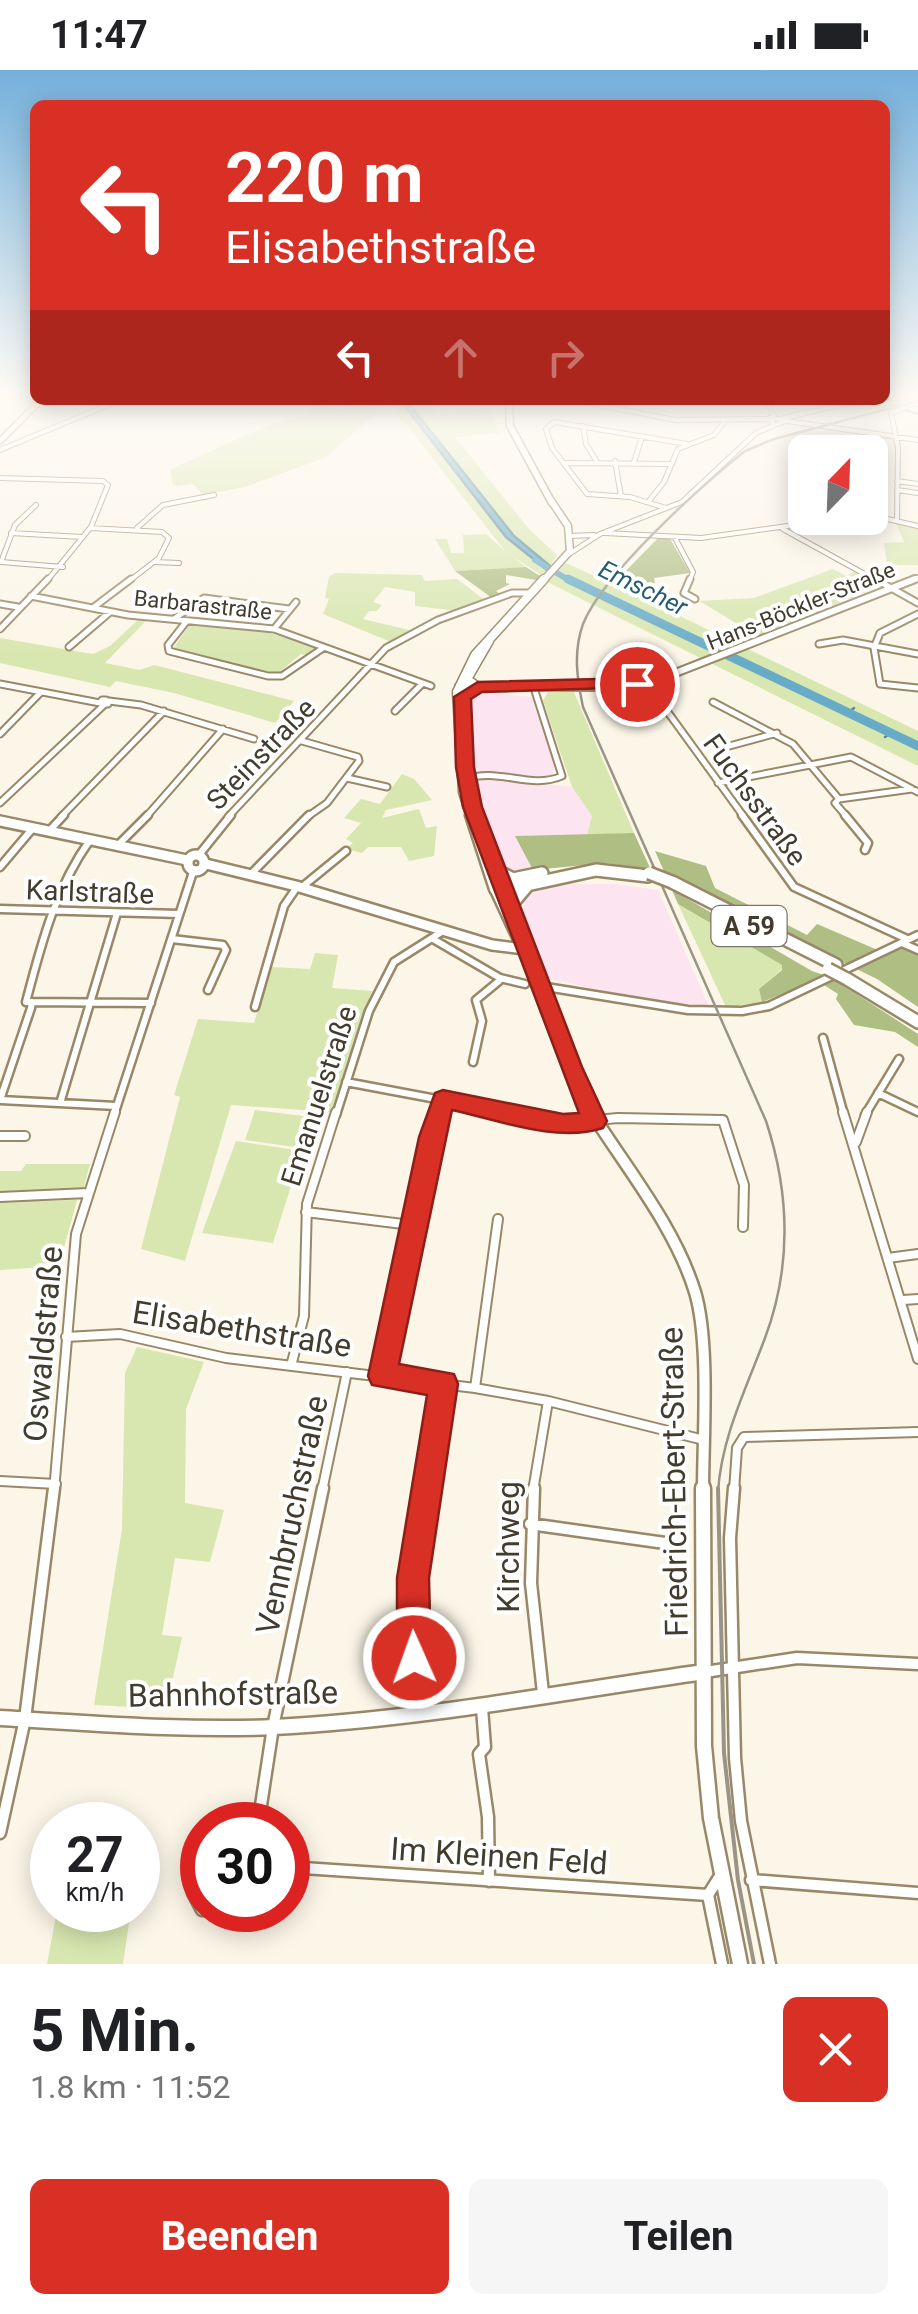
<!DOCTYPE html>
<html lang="de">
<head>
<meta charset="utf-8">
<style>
	:root { --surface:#fff; --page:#f6f6f6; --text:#202124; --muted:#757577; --accent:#d93025 }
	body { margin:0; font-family:Roboto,sans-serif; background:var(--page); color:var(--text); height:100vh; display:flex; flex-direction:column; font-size:38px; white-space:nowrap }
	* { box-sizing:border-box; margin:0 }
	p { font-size:32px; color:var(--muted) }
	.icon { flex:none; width:55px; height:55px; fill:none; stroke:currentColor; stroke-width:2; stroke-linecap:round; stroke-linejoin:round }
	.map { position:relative; height:1894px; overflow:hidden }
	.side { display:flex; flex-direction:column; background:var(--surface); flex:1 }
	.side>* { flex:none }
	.banner { position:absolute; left:30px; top:30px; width:860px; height:305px; border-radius:15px; box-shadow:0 5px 25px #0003; background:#d93025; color:#fff; overflow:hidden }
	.needle { width:65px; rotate:23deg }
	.controls { position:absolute; left:788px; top:365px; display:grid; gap:20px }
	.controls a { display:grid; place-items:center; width:100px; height:100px; border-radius:15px; background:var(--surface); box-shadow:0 5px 25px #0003; font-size:50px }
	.speed { position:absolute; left:30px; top:1732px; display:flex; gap:20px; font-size:50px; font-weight:700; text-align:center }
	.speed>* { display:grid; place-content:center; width:130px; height:130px; border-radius:50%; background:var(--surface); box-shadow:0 5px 25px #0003; line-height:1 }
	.speed small { font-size:25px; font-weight:400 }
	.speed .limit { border:15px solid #d22; background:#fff; color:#111 }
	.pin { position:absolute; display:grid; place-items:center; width:85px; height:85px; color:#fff; margin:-42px; border:5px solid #fff; border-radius:50%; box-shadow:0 2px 10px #0007 }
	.me { position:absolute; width:110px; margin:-55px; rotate:358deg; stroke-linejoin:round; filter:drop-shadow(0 0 8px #0008) }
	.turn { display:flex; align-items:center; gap:35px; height:210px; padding:0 30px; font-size:45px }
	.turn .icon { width:130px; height:130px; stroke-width:2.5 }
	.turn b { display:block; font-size:70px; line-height:85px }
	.lanes { display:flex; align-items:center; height:95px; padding:0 30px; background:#0003; justify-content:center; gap:50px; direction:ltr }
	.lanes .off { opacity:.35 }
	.round { display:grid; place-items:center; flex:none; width:105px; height:105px; border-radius:15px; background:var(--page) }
	.summary { display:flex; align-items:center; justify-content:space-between; height:170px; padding:0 30px }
	h1 { font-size:60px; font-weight:700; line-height:75px }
	.primary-button { display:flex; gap:20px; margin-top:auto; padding:20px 30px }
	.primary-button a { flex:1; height:115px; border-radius:15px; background:var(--accent); color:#fff; font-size:40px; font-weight:700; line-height:115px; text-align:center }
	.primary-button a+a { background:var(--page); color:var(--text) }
	.status { display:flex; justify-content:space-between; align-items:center; height:70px; padding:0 50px; background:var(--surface); direction:ltr }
	.status svg { height:28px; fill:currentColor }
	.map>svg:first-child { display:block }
</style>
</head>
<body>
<div class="status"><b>11:47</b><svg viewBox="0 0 49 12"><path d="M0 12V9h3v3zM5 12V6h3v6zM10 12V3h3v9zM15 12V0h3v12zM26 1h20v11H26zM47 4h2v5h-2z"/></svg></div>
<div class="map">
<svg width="918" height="1894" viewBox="0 0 918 1894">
	<rect width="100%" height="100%" fill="#fcf6e8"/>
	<!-- commercial -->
	<path fill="#fce5f1" d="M 480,622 L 533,627 L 556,692 L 551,708 L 479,701 L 471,695 L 469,627 Z
		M 478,706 L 572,717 L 592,746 L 587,765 L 516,766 L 533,800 L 511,802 L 504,796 L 477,733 L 473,711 Z
		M 573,814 L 615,814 L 658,820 L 709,937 L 628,927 L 548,908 L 524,852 L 523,828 L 546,818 Z"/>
	<!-- medical -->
	<path fill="#fde5ef" d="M 668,330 L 763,330 L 769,345 L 684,349 L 680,333 Z"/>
	<!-- green -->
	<path fill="#d8e6af" d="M 307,330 L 332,330 L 323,336 L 344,340 L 352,335 L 342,330 L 380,330 L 384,336 L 326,387 L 245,417 L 203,425 L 193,414 L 173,416 L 170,400 L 261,358 L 308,344 L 315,338 Z
		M 387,330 L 400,330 L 506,467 L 547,500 L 541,505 L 512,486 L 526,497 L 455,501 L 435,469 L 447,469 L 451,483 L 464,483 L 463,465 L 486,464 L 505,481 Z
		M 406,330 L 424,330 L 437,345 L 491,337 L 500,363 L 455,367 L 529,459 L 557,485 L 550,496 L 514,466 Z
		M 896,453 L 918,458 L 918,495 L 887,495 L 884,473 L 904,472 Z
		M 566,493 L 634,524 L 639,522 L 660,531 L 655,534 L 918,661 L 918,696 L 547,512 Z
		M 833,499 L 846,506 L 854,502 L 881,516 L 758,566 L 699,531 L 754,528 Z
		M 335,503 L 422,505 L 425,511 L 457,509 L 486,531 L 458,541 L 415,536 L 415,522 L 385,517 L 373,532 L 382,535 L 377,541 L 369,541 L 363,549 L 409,560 L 391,572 L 323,544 L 329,529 L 325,528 L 329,507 Z
		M 140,548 L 148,549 L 105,593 L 140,600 L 154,595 L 294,631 L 275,653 L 174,623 L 116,611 L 110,617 L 0,593 L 0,568 L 93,584 L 110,576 Z
		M 191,553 L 260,560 L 318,578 L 309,586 L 301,584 L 282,600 L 285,603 L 268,604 L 172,580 Z
		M 573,620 L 634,763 L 587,765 L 592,746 L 572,717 L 543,631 L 548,622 Z
		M 402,704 L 414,709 L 432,730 L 386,740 L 382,748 L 419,739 L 426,758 L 437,756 L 434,786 L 409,791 L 401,777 L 368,777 L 362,783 L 346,779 L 353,773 L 346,769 L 361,753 L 344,748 L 361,729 L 380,734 Z
		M 678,834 L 782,895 L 782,899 L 759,919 L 762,932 L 726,937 Z
		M 315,883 L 338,885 L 332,918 L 372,921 L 331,1042 L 231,1035 L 185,1191 L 141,1179 L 180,1027 L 174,1025 L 198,949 L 254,953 L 271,897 L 310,899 Z
		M 255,1040 L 311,1047 L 301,1078 L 245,1070 Z
		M 236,1071 L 302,1081 L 273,1173 L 202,1163 Z
		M 26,1094 L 90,1094 L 83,1120 L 0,1124 L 0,1101 L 21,1101 Z
		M 77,1130 L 59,1196 L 0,1200 L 0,1132 Z
		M 137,1277 L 204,1292 L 186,1339 L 185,1433 L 224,1440 L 210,1492 L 175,1488 L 162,1565 L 182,1567 L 166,1639 L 94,1635 L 122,1459 L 125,1303 Z
		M 57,1840 L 131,1840 L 123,1894 L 47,1894 Z"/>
	<!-- forest -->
	<path fill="#afbe83" d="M 660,466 L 669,467 L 690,503 L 654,508 L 655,513 L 632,517 L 639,522 L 635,524 L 613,514 Z
		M 526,497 L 540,506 L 536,510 L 506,505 L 506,513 L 510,514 L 496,521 L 501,525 L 492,528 L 455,501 Z
		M 634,763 L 651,800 L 606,793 L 533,800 L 515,766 Z
		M 655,781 L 706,796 L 715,818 L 807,865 L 817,854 L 880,881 L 898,873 L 918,881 L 918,937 L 877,909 L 666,806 Z
		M 672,820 L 812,901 L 827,906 L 762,932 L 759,919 L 782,900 L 782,895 L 678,834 Z
		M 835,910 L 918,964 L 918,977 L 895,962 L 854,955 L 836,929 L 838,924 L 824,915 Z"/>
	<!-- water -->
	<path fill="#67abc8" stroke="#5c8a9a" stroke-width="2.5" d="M 400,330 L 406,330 L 514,466 L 550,496 L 547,500 L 506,467 Z"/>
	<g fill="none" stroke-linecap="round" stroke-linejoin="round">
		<!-- stream -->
		<path stroke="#5c8a9a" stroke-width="2.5" d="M 905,340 L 918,344
			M 848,643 L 854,638
			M 885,667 L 891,663"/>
		<!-- river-far1 -->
		<path stroke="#67abc8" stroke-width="6" d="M 535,490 L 572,512"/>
		<!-- river -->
		<path stroke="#67abc8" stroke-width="9" d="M 568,509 L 918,676"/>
		<defs>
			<path id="street-far4" d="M 575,330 L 675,350 L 768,349
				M 767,330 L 774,347
				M 784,348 L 852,332 L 918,334
				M 787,351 L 918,370
				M 583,356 L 586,374 L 596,390
				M 0,380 L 120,330
				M 615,391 L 621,426
				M 634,392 L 642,367
				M 566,393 L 670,394
				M 0,408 L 103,411 L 108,415 L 91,457 L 46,512
				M 897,411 L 918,414
				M 897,420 L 918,423
				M 649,431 L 664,412 L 678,379 L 714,365 L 725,351
				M 666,438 L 630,427 L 587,424 L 552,378 L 546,359 L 554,352 L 687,374
				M 870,445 L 918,456
				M 897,451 L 898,378 L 891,343 L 905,338
				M 90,458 L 162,462 L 169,468 L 159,488 L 128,512
				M 137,458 L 163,435 L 214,425
				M 783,459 L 879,512
				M 11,463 L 82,467
				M 605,463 L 701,468 L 846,448
				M 568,466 L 594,465
				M 675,468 L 693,502 L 689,512
				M 569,484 L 600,464 L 682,432 L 756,363 L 787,350 L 769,348 L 773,353
				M 1,492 L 15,455 L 36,435
				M 1,492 L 63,497
				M 155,492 L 179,493"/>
			<path id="street-far3" d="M 690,509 L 684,523 L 695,529
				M 875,509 L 918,533
				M 31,526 L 128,545 L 274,559 L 431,616
				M 0,534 L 18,537
				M 94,537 L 131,509
				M 918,544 L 880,563 L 874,578 L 880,614 L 918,618
				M 174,549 L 204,528 L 289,539
				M 186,552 L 168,575 L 169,581 L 268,606 L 282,606 L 323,578
				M 0,559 L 48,509
				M 274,559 L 296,532
				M 819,574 L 843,570 L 918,584
				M 69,577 L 110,542
				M 646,612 L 744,747
				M 0,614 L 100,633
				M 102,630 L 106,630 L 108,634 L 100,633 Z
				M 109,631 L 141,635 L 254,669
				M 713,632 L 793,674 L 839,729 L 912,719
				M 395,641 L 422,614
				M 0,664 L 40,623
				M 302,671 L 358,687 L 359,691 L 327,733 L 307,747
				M 722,678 L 777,663
				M 347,708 L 387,717
				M 466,709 C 498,697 530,720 562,706 L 534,618
				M 718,713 L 851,687 L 918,722
				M 839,729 L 835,733 L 847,747
				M 0,733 L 104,635
				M 61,747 L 164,641
				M 146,747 L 223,659
				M 228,747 L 386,578 L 438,550 L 512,523 L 530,523"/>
			<path id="street-far2" d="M 742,745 L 794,817 L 907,869
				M 845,745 L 868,773 L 865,780
				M 49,761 L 64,745
				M 117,776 L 148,745
				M 198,786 L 231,745
				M 0,797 L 33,758
				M 251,804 L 309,745
				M 302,817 L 346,781
				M 0,839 L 179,844
				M 172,869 L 223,875 L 226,880 L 208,920
				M 433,869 L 500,908 L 525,914
				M 902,873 L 918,880
				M 540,916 L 688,940 L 742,941 L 769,936 L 918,865
				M 32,932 L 151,933
				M 255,937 L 284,836 L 297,817
				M 823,968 L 844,1045
				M 473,992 L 482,951 L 476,930 L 499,911
				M 346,1012 L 521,1045
				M 878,1023 L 918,1042
				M 0,1030 L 31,938 L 32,932 L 26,932 C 41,875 55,819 90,770
				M 1,1030 L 116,1036
				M 61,1030 L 117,843
				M 114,1045 L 194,799
				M 336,1045 L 369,941 L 394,892 L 443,861
				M 438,1045 L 443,1029
				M 865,1045 L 899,989"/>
			<path id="street-far1" d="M 507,1042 L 563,1053 L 618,1048 L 723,1050 L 744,1115 L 743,1157
				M 843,1042 L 918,1289
				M 0,1066 L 25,1066
				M 856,1072 L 867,1042
				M 0,1127 L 88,1123
				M 306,1142 L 411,1155
				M 888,1188 L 918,1184
				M 903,1230 L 918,1229
				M 66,1267 L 120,1264 L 226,1288 L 475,1318 L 548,1331 L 704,1370
				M 291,1296 L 304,1246 L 307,1134 L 336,1042
				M 382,1305 L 439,1042
				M 475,1318 L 498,1149
				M 0,1411 L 56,1414
				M 54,1421 L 76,1164 L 115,1042
				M 322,1421 L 347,1302
				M 427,1421 L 444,1313
				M 533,1421 L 548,1331
				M 734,1421 L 737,1378 L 744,1367 L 918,1362"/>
			<path id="street" d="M 534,1418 L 531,1513 L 543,1623
				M 734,1418 L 730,1468 L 735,1688 L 741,1751 L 770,1894
				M 530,1454 L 665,1473
				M 705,1602 L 797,1588 L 918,1594
				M 482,1638 L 485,1677 L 479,1684 L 488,1747 L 489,1811
				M 419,1641 L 411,1561 L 413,1508 L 427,1418
				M 258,1755 L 273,1657 L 323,1418
				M 0,1763 L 25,1649 L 54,1418
				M 202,1794 L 195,1799 L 193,1823 L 202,1840
				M 288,1797 L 708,1825
				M 720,1806 L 708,1825 L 722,1894
				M 751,1810 L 918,1823
				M 203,1840 L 228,1840"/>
			<path id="secondary-far4" d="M 0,371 L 41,330
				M 908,512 L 918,508"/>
			<path id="secondary-far3" d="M 459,616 L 592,617 L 660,609 L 915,509"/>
			<path id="secondary-far2" d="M 0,751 L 187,790
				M188 793a8 8 0 1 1 16 0a8 8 0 1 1-16 0Z
				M 206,794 L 296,816 L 492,875 L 524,879
				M 503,815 L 581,1026 L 593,1045
				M 495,819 L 521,875"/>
			<path id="secondary-far1" d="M 591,1042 C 627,1099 675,1157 695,1222 C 710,1272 703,1366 703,1421"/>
			<path id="secondary" d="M 703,1418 L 704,1676 L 711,1748 L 740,1894
				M 0,1648 C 91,1653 183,1661 274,1657 C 418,1650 562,1622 704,1602"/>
			<path id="primary-far2" d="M 509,330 L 510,356 L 552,433
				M 542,512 L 570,481 L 568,456 L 550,429"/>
			<path id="primary-far1" d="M 462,627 L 478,617 L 465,608
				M 471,747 L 463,722 L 457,622 L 475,585 L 544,509
				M 477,747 L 465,697 L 463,616 L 489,571"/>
			<path id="primary" d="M 471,745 L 495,819 L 503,815 L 476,745"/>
			<path id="highway" d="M 497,801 L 513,809 L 542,803
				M 496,812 L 509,819 L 596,800 L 648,806
				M 672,812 L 836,895
				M 511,835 L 527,816
				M 847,909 L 918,952"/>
		</defs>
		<!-- street-far4 casing -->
		<use href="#street-far4" stroke="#988868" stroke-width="6"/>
		<!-- street-far3 casing -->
		<use href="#street-far3" stroke="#988868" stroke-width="9"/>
		<!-- street-far2 casing -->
		<use href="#street-far2" stroke="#988868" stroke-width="11"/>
		<!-- street-far1 casing -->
		<use href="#street-far1" stroke="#988868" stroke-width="12"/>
		<!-- street casing -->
		<use href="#street" stroke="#988868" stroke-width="15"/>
		<!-- secondary-far4 casing -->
		<use href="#secondary-far4" stroke="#988868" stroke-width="8"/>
		<!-- secondary-far3 casing -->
		<use href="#secondary-far3" stroke="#988868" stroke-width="10"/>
		<!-- secondary-far2 casing -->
		<use href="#secondary-far2" stroke="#988868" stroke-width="14"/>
		<!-- secondary-far1 casing -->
		<use href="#secondary-far1" stroke="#988868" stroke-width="15"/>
		<!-- secondary casing -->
		<use href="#secondary" stroke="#988868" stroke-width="19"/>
		<!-- primary-far2 casing -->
		<use href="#primary-far2" stroke="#988868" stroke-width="9"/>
		<!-- primary-far1 casing -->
		<use href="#primary-far1" stroke="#988868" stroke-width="11"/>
		<!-- primary casing -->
		<use href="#primary" stroke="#988868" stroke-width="15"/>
		<!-- highway casing -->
		<use href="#highway" stroke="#988868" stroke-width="16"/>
		<!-- street-far4 -->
		<use href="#street-far4" stroke="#fff" stroke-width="4"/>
		<!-- street-far3 -->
		<use href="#street-far3" stroke="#fff" stroke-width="5"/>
		<!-- street-far2 -->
		<use href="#street-far2" stroke="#fff" stroke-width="6"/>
		<!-- street-far1 -->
		<use href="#street-far1" stroke="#fff" stroke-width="8"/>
		<!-- street -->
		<use href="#street" stroke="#fff" stroke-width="10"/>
		<!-- secondary-far4 -->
		<use href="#secondary-far4" stroke="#fff" stroke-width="5"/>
		<!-- secondary-far3 -->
		<use href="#secondary-far3" stroke="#fff" stroke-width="6"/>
		<!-- secondary-far2 -->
		<use href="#secondary-far2" stroke="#fff" stroke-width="9"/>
		<!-- secondary-far1 -->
		<use href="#secondary-far1" stroke="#fff" stroke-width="10"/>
		<!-- secondary -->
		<use href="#secondary" stroke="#fff" stroke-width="14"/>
		<!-- primary-far2 -->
		<use href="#primary-far2" stroke="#fff" stroke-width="6"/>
		<!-- primary-far1 -->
		<use href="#primary-far1" stroke="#fff" stroke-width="8"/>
		<!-- primary -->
		<use href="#primary" stroke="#fff" stroke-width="10"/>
		<!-- highway -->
		<use href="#highway" stroke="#fff" stroke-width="11"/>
		<!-- tram-far1 -->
		<path stroke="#9a9486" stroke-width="2.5" d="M 718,1421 C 722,1366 746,1319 765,1268 C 792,1196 790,1124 766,1051 L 583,637 C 577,609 573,582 583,554 C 603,504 701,416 745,381 L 774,369 L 918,331"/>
		<!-- tram -->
		<path stroke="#9a9486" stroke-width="4" d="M 718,1418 L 724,1683 L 738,1810 L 754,1894"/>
		<defs>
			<path id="highway-bridge" d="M 649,803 L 672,812
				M 828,899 L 847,909"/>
		</defs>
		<!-- highway-bridge casing -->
		<use href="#highway-bridge" stroke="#988868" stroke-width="16" stroke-linecap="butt"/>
		<!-- highway-bridge -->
		<use href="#highway-bridge" stroke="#fff" stroke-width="11"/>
	</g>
	<!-- sky -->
	<linearGradient id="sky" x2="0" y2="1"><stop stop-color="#74b0db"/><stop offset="0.55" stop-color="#fefbf5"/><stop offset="1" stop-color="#fefbf5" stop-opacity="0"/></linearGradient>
	<rect width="918" height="589" fill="url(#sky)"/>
	<!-- route -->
	<path fill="#d93025" stroke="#8d1f18" stroke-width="2.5" d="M 637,608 L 646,614 L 643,617 L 482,622 L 471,629 L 474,697 L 482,737 L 582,997 L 607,1051 L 603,1058 C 557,1073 498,1050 452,1040 L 399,1294 L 454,1304 L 458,1314 L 429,1508 L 431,1588 L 426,1600 L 414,1605 L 402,1600 L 397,1588 L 397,1508 L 427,1325 L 372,1315 L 368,1306 L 419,1067 L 435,1023 L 443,1020 L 563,1044 L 579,1043 L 463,737 L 456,697 L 454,627 L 478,612 Z"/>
	<g text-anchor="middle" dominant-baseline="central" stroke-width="8" stroke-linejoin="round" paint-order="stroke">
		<!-- far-street labels -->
		<g font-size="22" fill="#433c2e" stroke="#fff">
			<text transform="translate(203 535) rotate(6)">Barbarastraße</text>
			<text transform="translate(801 536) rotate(-22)">Hans-Böckler-Straße</text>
		</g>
		<!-- far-water labels -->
		<g font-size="25" font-style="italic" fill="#265c71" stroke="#fff">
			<text transform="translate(643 518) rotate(26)">Emscher</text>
		</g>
		<!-- shield labels -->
		<rect fill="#fff" stroke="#7b766d" stroke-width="2.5" x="711.5" y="836" width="75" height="40" rx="8"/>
		<g font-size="25" font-weight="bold" fill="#433c2e">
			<text x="749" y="856">A 59</text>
		</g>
		<!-- street labels -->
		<g font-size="28" fill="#433c2e" stroke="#fff">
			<text transform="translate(261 684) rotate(-46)">Steinstraße</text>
			<text transform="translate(755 730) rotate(54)">Fuchsstraße</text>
			<text transform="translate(90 822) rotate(2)">Karlstraße</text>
			<text transform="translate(319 1026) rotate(-72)">Emanuelstraße</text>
		</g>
		<!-- near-street labels -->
		<g font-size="32" fill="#433c2e" stroke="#fff">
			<text transform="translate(242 1259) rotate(9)">Elisabethstraße</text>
			<text transform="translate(43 1274) rotate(-85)">Oswaldstraße</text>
			<text transform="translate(674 1412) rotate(-91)">Friedrich-Ebert-Straße</text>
			<text transform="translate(292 1445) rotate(-78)">Vennbruchstraße</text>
			<text transform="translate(508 1477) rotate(-90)">Kirchweg</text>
			<text transform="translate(233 1624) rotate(-1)">Bahnhofstraße</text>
			<text transform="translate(499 1786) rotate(4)">Im Kleinen Feld</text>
		</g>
	</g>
</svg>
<div class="controls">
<a><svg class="needle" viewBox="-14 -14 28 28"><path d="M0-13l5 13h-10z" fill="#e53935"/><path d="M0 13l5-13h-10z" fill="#757577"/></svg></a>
</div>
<div class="speed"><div>27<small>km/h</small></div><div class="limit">30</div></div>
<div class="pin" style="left:637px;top:614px;background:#d93025"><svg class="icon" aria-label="arrive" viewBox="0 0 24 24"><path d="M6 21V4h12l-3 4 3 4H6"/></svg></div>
<svg class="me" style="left:414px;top:1588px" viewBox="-20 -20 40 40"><circle r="17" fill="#d93025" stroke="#fff" stroke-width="3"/><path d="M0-11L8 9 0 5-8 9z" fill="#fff"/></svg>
<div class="banner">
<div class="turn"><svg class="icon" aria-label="left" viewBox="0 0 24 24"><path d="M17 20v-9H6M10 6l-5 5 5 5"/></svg><div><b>220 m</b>Elisabethstraße</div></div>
<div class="lanes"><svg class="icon" aria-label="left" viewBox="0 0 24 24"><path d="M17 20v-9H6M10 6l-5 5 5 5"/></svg><svg class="icon off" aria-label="ahead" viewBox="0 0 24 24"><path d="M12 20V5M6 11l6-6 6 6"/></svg><svg class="icon off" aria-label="right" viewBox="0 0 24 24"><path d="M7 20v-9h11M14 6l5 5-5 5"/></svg></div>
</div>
</div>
<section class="side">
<div class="summary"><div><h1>5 Min.</h1><p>1.8 km · 11:52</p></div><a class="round" style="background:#d93025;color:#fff"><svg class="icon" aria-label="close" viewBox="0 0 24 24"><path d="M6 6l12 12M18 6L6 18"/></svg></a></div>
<div class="primary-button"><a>Beenden</a><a>Teilen</a></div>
</section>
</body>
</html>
